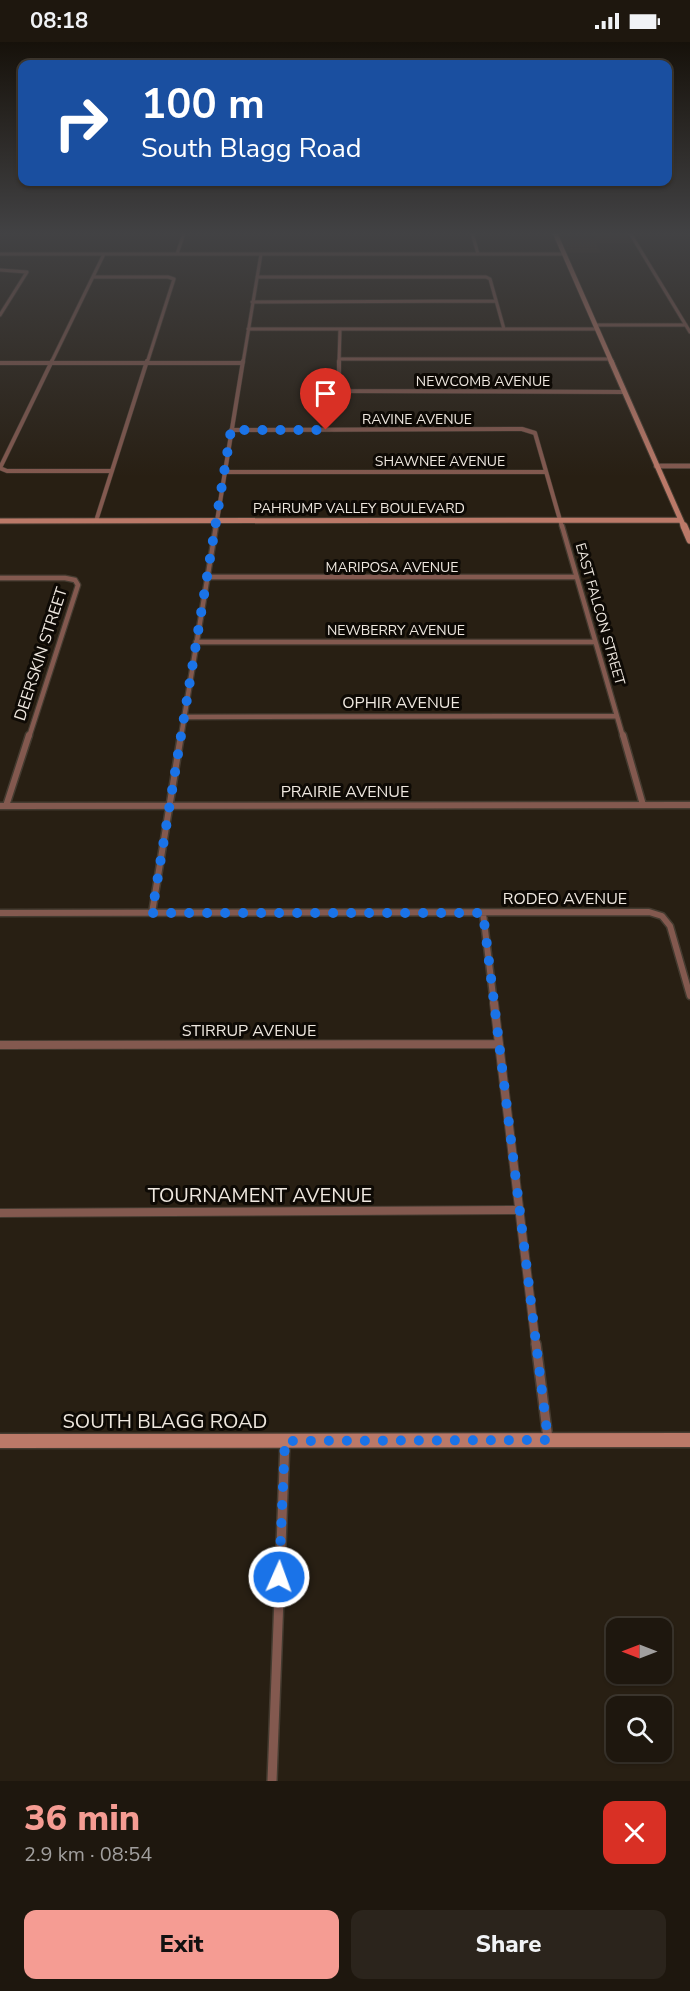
<!DOCTYPE html>
<html lang="en">
<head>
<meta charset="utf-8">
<style>
	:root { --surface:#1e170e; --page:#2b241c; --text:#f1f3f6; --muted:#a19f9e; --line:#3c362e; --accent:#f59c93 }
	body { margin:0; font-family:"Nunito Sans",sans-serif; background:var(--page); color:var(--text); height:100vh; display:flex; flex-direction:column; font-size:22px; white-space:nowrap }
	* { box-sizing:border-box; margin:0 }
	p { font-size:20px; color:var(--muted) }
	.icon { flex:none; width:33px; height:33px; fill:none; stroke:currentColor; stroke-width:2; stroke-linecap:round; stroke-linejoin:round }
	.map { position:relative; height:1739px; overflow:hidden }
	.sheet { display:flex; flex-direction:column; background:var(--surface); flex:1 }
	.sheet>* { flex:none }
	.banner { position:absolute; left:18px; top:18px; width:654px; height:126px; border-radius:12px; box-shadow:0 2px 4px #0004,0 0 0 2px var(--line); background:#1a4fa0; color:#fff; overflow:hidden }
	.needle { width:39px; rotate:270deg }
	.fabs { position:absolute; left:606px; top:1576px; display:grid; gap:12px }
	.fabs a { display:grid; place-items:center; width:66px; height:66px; border-radius:12px; background:var(--surface); box-shadow:0 2px 4px #0004,0 0 0 2px var(--line); font-size:30px }
	.pin { position:absolute; display:grid; place-items:center; width:51px; height:51px; color:#fff; margin:-62px -26px; border-radius:50% 50% 50% 0; rotate:-45deg; box-shadow:0 0 6px #0007 }
	.pin .icon { rotate:45deg }
	.me { position:absolute; width:66px; margin:-33px; rotate:2deg; stroke-linejoin:round; filter:drop-shadow(0 0 4px #0008) }
	.turn { display:flex; align-items:center; gap:21px; height:126px; padding:0 24px; font-size:27px }
	.turn .icon { width:78px; height:78px; stroke-width:2.5 }
	.turn b { display:block; font-size:42px; line-height:51px }
	.round { display:grid; place-items:center; flex:none; width:63px; height:63px; border-radius:12px; background:var(--page) }
	.headline { display:flex; align-items:center; justify-content:space-between; height:102px; padding:0 24px }
	h1 { font-size:36px; font-weight:800; line-height:45px; color:var(--accent) }
	.action { display:flex; gap:12px; margin-top:auto; padding:12px 24px }
	.action a { flex:1; height:69px; border-radius:12px; background:var(--accent); color:#111; font-size:24px; font-weight:800; line-height:69px; text-align:center }
	.action a+a { background:var(--page); color:var(--text) }
	.status { display:flex; justify-content:space-between; align-items:center; height:42px; padding:0 30px; background:var(--surface); direction:ltr }
	.status svg { height:16px; fill:currentColor }
	.map>svg:first-child { display:block }
</style>
</head>
<body>
<div class="status"><b>08:18</b><svg viewBox="0 0 49 12"><path d="M0 12V9h3v3zM5 12V6h3v6zM10 12V3h3v9zM15 12V0h3v12zM26 1h20v11H26zM47 4h2v5h-2z"/></svg></div>
<div class="map">
<svg width="690" height="1739" viewBox="0 0 690 1739">
	<rect width="100%" height="100%" fill="#281f13"/>
	<!-- built -->
	<path fill="#332514" d="M 594,191 L 625,191 L 632,201 L 596,201 L 601,211 L 566,211 L 559,196 L 596,196 Z"/>
	<g fill="none" stroke-linecap="round" stroke-linejoin="round">
		<defs>
			<path id="minor-far5" d="M 472,191 L 478,212
				M 630,191 L 690,290
				M 0,212 L 564,212
				M 177,212 L 184,191
				M 0,228 L 27,230 L 0,273
				M 93,235 L 168,235 L 174,237 L 147,321
				M 257,235 L 486,235 L 490,237 L 504,287
				M 252,260 L 496,259
				M 595,283 L 686,283
				M 248,287 L 596,287
				M 339,317 L 610,317
				M 51,321 L 104,212
				M 243,321 L 261,212
				M 339,321 L 340,287"/>
			<path id="minor-far4" d="M 52,319 L 0,426 L 7,429 L 112,429
				M 339,319 L 339,346 L 343,349 L 624,350
				M 0,321 L 242,321
				M 231,388 L 522,387 L 535,391 L 562,485
				M 225,430 L 546,430
				M 96,479 L 147,319
				M 216,485 L 243,319"/>
			<path id="minor-far3" d="M 562,484 L 623,695
				M 207,535 L 576,535
				M 0,536 L 65,536 L 75,538 L 78,543 L 29,695
				M 196,600 L 595,600
				M 184,675 L 617,674
				M 181,695 L 216,484"/>
			<path id="minor-far2" d="M 623,693 L 643,763
				M 0,764 L 690,763
				M 6,764 L 29,693
				M 0,871 L 649,870 L 662,874 L 670,884 L 690,954
				M 152,871 L 181,693
				M 483,871 L 494,962"/>
			<path id="minor-far1" d="M 494,961 L 536,1304
				M 0,1003 L 499,1002
				M 0,1171 L 520,1168"/>
			<path id="minor" d="M 536,1302 L 548,1397
				M 272,1739 L 285,1399"/>
			<path id="tertiary" d="M 656,424 L 690,424"/>
			<path id="secondary-far3" d="M 555,191 L 612,321"/>
			<path id="secondary-far2" d="M 611,319 L 684,485
				M 0,479 L 681,478"/>
			<path id="secondary-far1" d="M 684,484 L 690,498"/>
			<path id="secondary" d="M 0,1399 L 690,1398"/>
		</defs>
		<!-- minor-far5 casing -->
		<use href="#minor-far5" stroke="#443b30" stroke-width="4.5"/>
		<!-- minor-far4 casing -->
		<use href="#minor-far4" stroke="#443b30" stroke-width="5"/>
		<!-- minor-far3 casing -->
		<use href="#minor-far3" stroke="#443b30" stroke-width="7"/>
		<!-- minor-far2 casing -->
		<use href="#minor-far2" stroke="#443b30" stroke-width="9"/>
		<!-- minor-far1 casing -->
		<use href="#minor-far1" stroke="#443b30" stroke-width="10"/>
		<!-- minor casing -->
		<use href="#minor" stroke="#443b30" stroke-width="12"/>
		<!-- tertiary casing -->
		<use href="#tertiary" stroke="#443b30" stroke-width="6"/>
		<!-- secondary-far3 casing -->
		<use href="#secondary-far3" stroke="#443b30" stroke-width="6"/>
		<!-- secondary-far2 casing -->
		<use href="#secondary-far2" stroke="#443b30" stroke-width="7"/>
		<!-- secondary-far1 casing -->
		<use href="#secondary-far1" stroke="#443b30" stroke-width="9"/>
		<!-- secondary casing -->
		<use href="#secondary" stroke="#443b30" stroke-width="17"/>
		<!-- minor-far5 -->
		<use href="#minor-far5" stroke="#83594f" stroke-width="3"/>
		<!-- minor-far4 -->
		<use href="#minor-far4" stroke="#83594f" stroke-width="4"/>
		<!-- minor-far3 -->
		<use href="#minor-far3" stroke="#83594f" stroke-width="4.5"/>
		<!-- minor-far2 -->
		<use href="#minor-far2" stroke="#83594f" stroke-width="6"/>
		<!-- minor-far1 -->
		<use href="#minor-far1" stroke="#83594f" stroke-width="8"/>
		<!-- minor -->
		<use href="#minor" stroke="#83594f" stroke-width="9"/>
		<!-- tertiary -->
		<use href="#tertiary" stroke="#83594f" stroke-width="4.5"/>
		<!-- secondary-far3 -->
		<use href="#secondary-far3" stroke="#bb7968" stroke-width="4.5"/>
		<!-- secondary-far2 -->
		<use href="#secondary-far2" stroke="#bb7968" stroke-width="5"/>
		<!-- secondary-far1 -->
		<use href="#secondary-far1" stroke="#bb7968" stroke-width="7"/>
		<!-- secondary -->
		<use href="#secondary" stroke="#bb7968" stroke-width="14"/>
	</g>
	<!-- sky -->
	<linearGradient id="sky" x2="0" y2="1"><stop stop-color="#16110a"/><stop offset="0.44" stop-color="#424244"/><stop offset="1" stop-color="#424244" stop-opacity="0"/></linearGradient>
	<rect width="690" height="435" fill="url(#sky)"/>
	<g fill="none" stroke-linecap="round" stroke-linejoin="round">
		<!-- route -->
		<path stroke="#1a73e8" stroke-width="10" stroke-dasharray="0 18" d="M 279,1535 L 285,1399 L 548,1398 L 483,871 L 152,871 L 231,388 L 326,388"/>
	</g>
	<g text-anchor="middle" dominant-baseline="central" stroke-width="6" stroke-linejoin="round" paint-order="stroke">
		<!-- far-street labels -->
		<g font-size="14" fill="#efe8e0" stroke="#0e0a05">
			<text x="483" y="339">NEWCOMB AVENUE</text>
			<text x="417" y="377">RAVINE AVENUE</text>
			<text x="440" y="419">SHAWNEE AVENUE</text>
			<text x="359" y="466">PAHRUMP VALLEY BOULEVARD</text>
			<text x="392" y="525">MARIPOSA AVENUE</text>
			<text transform="translate(600 572) rotate(74)">EAST FALCON STREET</text>
			<text x="396" y="588">NEWBERRY AVENUE</text>
		</g>
		<!-- street labels -->
		<g font-size="16" fill="#efe8e0" stroke="#0e0a05">
			<text transform="translate(41 612) rotate(-72)">DEERSKIN STREET</text>
			<text x="401" y="661">OPHIR AVENUE</text>
			<text x="345" y="750">PRAIRIE AVENUE</text>
			<text x="565" y="857">RODEO AVENUE</text>
			<text x="249" y="989">STIRRUP AVENUE</text>
		</g>
		<!-- near-street labels -->
		<g font-size="20" fill="#efe8e0" stroke="#0e0a05">
			<text x="260" y="1153">TOURNAMENT AVENUE</text>
			<text x="165" y="1379">SOUTH BLAGG ROAD</text>
		</g>
	</g>
</svg>
<div class="fabs">
<a><svg class="needle" viewBox="-14 -14 28 28"><path d="M0-13l5 13h-10z" fill="#e53935"/><path d="M0 13l5-13h-10z" fill="#a19f9e"/></svg></a>
<a><svg class="icon" aria-label="search" viewBox="0 0 24 24"><circle cx="10" cy="10" r="6"/><path d="M15 15l6 6"/></svg></a>
</div>
<div class="pin" style="left:326px;top:388px;background:#d93025"><svg class="icon" aria-label="arrive" viewBox="0 0 24 24"><path d="M6 21V4h12l-3 4 3 4H6"/></svg></div>
<svg class="me" style="left:279px;top:1535px" viewBox="-20 -20 40 40"><circle r="17" fill="#1a73e8" stroke="#fff" stroke-width="3"/><path d="M0-11L8 9 0 5-8 9z" fill="#fff"/></svg>
<div class="banner">
<div class="turn"><svg class="icon" aria-label="right" viewBox="0 0 24 24"><path d="M7 20v-9h11M14 6l5 5-5 5"/></svg><div><b>100 m</b>South Blagg Road</div></div>
</div>
</div>
<section class="sheet">
<div class="headline"><div><h1>36 min</h1><p>2.9 km · 08:54</p></div><a class="round" style="background:#d93025;color:#fff"><svg class="icon" aria-label="close" viewBox="0 0 24 24"><path d="M6 6l12 12M18 6L6 18"/></svg></a></div>
<div class="action"><a>Exit</a><a>Share</a></div>
</section>
</body>
</html>
